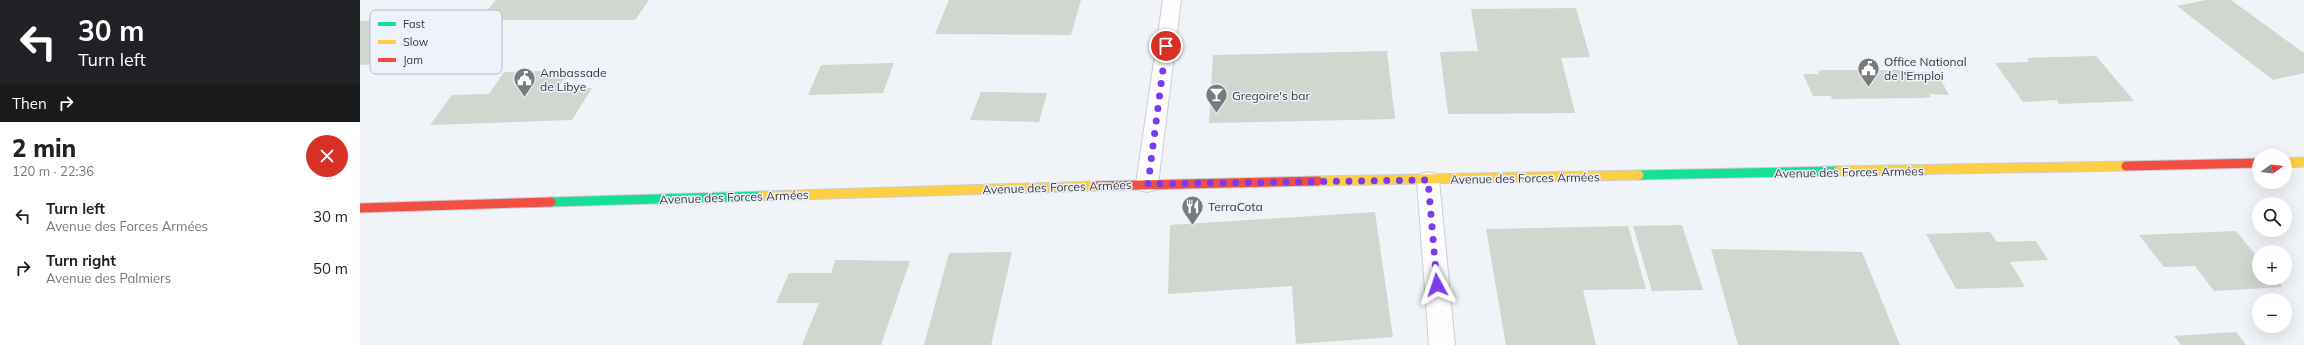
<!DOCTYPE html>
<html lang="en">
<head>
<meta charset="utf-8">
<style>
	:root { --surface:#fff; --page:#f2f2f2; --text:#222; --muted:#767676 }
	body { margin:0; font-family:Mulish,sans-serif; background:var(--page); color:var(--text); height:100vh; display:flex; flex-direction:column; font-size:15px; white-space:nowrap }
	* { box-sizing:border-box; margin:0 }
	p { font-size:13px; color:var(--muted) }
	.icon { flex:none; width:22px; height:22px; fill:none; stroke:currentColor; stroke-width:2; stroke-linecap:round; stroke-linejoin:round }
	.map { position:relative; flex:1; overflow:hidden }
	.details { display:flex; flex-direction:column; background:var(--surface); width:360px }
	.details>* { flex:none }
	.top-card { background:#202124; color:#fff; overflow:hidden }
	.needle { width:26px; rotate:75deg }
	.buttons { position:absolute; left:1892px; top:149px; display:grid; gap:8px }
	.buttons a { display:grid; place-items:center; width:40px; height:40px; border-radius:50%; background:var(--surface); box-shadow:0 4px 16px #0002; font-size:20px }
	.pin { position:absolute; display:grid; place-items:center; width:34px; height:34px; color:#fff; margin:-17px; border:2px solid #fff; border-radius:50%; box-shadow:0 1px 4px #0007 }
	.me { position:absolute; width:44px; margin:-22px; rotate:355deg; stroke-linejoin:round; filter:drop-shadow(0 0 3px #0008) }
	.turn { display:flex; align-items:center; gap:14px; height:84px; padding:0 12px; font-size:18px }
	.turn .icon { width:52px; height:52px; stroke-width:2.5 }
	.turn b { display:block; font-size:28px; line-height:34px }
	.then { display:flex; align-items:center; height:38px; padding:0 12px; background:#0003; gap:8px; font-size:15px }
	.round { display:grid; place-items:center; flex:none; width:42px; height:42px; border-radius:21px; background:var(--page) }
	.overview { display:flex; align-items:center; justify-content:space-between; height:68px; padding:0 12px }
	h1 { font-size:24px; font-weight:800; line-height:30px }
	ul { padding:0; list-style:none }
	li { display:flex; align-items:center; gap:12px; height:52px; padding:0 12px }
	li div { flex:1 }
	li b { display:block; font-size:15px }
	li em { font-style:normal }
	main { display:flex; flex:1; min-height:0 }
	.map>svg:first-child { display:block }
</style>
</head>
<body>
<main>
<section class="details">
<div class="top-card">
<div class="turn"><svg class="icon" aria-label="left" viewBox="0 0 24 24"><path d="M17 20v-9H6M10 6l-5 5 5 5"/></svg><div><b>30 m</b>Turn left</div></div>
<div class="then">Then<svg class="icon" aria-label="right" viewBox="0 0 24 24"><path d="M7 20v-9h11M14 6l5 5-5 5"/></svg></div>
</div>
<div class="overview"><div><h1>2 min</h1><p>120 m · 22:36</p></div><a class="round" style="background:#d93025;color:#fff"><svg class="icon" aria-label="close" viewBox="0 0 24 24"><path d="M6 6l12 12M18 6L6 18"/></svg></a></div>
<ul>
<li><svg class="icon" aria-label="left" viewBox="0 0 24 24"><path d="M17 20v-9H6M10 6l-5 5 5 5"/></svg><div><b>Turn left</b><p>Avenue des Forces Armées</p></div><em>30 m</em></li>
<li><svg class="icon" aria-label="right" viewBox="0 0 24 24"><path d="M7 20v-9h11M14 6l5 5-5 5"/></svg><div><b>Turn right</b><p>Avenue des Palmiers</p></div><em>50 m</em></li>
</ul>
</section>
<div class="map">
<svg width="1944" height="345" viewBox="0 0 1944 345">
	<rect width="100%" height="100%" fill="#f0f3f8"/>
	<!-- building -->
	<path fill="#d1d6ce" d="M 136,0 L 289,0 L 275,20 L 119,20 Z
		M 589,0 L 721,0 L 711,35 L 575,34 Z
		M 1846,0 L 1871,0 L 1944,53 L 1944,73 L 1913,80 L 1817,6 Z
		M 1216,8 L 1230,57 L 1201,58 L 1215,113 L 1088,114 L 1080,52 L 1118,51 L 1111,9 Z
		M 76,17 L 66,30 L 102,28 L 80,59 L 0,65 L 0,21 Z
		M 1027,51 L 1035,119 L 849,123 L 853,55 Z
		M 1736,56 L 1774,101 L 1699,104 L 1697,100 L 1663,102 L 1635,63 L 1669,62 L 1667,58 Z
		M 534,63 L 523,93 L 448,95 L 461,65 Z
		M 210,70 L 197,89 L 232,88 L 212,120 L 70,125 L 92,95 L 129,94 L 144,72 Z
		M 1464,70 L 1554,70 L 1555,72 L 1577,73 L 1589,95 L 1569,94 L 1571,97 L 1562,98 L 1472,99 L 1471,96 L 1453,96 L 1443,74 L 1459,74 L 1458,71 Z
		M 621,92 L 687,93 L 679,122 L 610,120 Z
		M 1015,212 L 1033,337 L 936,344 L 932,286 L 808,294 L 810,225 Z
		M 1322,225 L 1343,290 L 1292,291 L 1273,226 Z
		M 1268,226 L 1286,289 L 1223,290 L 1236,345 L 1146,345 L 1126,229 Z
		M 1876,231 L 1899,259 L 1899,278 L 1915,278 L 1923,287 L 1854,291 L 1835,266 L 1804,267 L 1779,235 Z
		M 1630,232 L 1637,242 L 1676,241 L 1688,260 L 1650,262 L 1665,287 L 1596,289 L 1566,234 Z
		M 1351,249 L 1502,252 L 1540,345 L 1378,345 Z
		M 652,252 L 631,345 L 564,345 L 589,253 Z
		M 475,260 L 550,261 L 521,345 L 442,345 L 459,303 L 416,303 L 429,273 L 471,273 Z
		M 1876,332 L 1886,345 L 1821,345 L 1814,336 Z"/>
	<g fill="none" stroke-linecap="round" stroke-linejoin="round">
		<defs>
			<path id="street" d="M 803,0 L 821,0 L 798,184 L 795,190 L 787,192 L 779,190 L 776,184 Z
				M 1068,172 L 1076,174 L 1079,180 L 1095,345 L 1069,345 L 1057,180 L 1060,174 Z"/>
			<path id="fast" d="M 1279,175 L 1478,171
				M 191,202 L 401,196"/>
			<path id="slow" d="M 1925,163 L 1944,162
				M 1478,171 L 1766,166
				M 958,181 L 1279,175
				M 401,196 L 737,186"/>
			<path id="jam" d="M 1766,166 L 1899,163
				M 737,186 L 958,181
				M 0,208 L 191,202"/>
		</defs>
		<!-- street casing -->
		<use href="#street" stroke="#ccced2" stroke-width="2"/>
		<!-- fast casing -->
		<use href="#fast" stroke="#ccced2" stroke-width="11"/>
		<!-- slow casing -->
		<use href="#slow" stroke="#ccced2" stroke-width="11"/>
		<!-- jam casing -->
		<use href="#jam" stroke="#ccced2" stroke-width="11"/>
		<!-- street -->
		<use href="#street" fill="#fdfdfe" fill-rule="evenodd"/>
		<!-- fast -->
		<use href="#fast" stroke="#16e098" stroke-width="9"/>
		<!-- slow -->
		<use href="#slow" stroke="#ffcf43" stroke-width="9"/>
		<!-- jam -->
		<use href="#jam" stroke="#f24e42" stroke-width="9"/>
	</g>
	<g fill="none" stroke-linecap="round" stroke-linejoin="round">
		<!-- route -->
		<path stroke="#7c3aed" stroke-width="7" stroke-dasharray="0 12.6" d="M 806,46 L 788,184 L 1068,180 L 1077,285"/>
	</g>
	<!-- icons -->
	<defs>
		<symbol id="civic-pin" viewBox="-11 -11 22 30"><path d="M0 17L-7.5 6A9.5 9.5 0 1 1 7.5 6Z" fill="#787a7e" stroke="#edf2fc"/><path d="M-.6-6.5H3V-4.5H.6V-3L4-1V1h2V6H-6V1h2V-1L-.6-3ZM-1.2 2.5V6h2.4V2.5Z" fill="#fff"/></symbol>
		<symbol id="bar-pin" viewBox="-11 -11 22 30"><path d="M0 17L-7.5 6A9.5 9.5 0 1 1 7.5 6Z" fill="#787a7e" stroke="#edf2fc"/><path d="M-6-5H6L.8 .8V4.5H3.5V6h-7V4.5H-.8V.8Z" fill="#fff"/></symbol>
		<symbol id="restaurant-pin" viewBox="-11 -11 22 30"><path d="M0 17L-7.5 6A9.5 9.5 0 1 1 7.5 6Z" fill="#787a7e" stroke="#edf2fc"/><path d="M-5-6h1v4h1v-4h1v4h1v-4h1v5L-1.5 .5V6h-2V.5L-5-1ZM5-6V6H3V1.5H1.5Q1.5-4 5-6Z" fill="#fff"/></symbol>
	</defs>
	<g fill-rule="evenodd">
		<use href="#civic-pin" x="1496" y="56" width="25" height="34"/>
		<use href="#civic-pin" x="152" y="66" width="25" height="34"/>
		<use href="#bar-pin" x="844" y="82" width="25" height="34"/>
		<use href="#restaurant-pin" x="820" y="194" width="25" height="34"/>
	</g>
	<g text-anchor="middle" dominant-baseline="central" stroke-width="3" stroke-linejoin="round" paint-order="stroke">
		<!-- poi labels -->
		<g font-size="12" fill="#38393d" stroke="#edf2fc" text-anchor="start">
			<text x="1524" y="61">Office National<tspan x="1524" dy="14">de l'Emploi</tspan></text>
			<text x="180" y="72">Ambassade<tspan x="180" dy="14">de Libye</tspan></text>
			<text x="872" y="95">Gregoire's bar</text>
			<text x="848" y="206">TerraCota</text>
		</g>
		<!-- street labels -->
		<g font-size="12" fill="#38393d" stroke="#edf2fc">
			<text transform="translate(1489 172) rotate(-1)">Avenue des Forces Armées</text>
			<text transform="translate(1165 178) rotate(-1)">Avenue des Forces Armées</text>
			<text transform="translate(697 187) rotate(-2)">Avenue des Forces Armées</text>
			<text transform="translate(374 197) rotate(-2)">Avenue des Forces Armées</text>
		</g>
	</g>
	<!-- legend -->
	<rect x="10" y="10" width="132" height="64" rx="6" fill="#edf2fc" stroke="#b7bac3" stroke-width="1"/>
	<rect x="18" y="22" width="18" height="4" fill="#16e098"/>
	<rect x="18" y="40" width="18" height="4" fill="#ffcf43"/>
	<rect x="18" y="58" width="18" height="4" fill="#f24e42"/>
	<g font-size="11" fill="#38393d">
		<text x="43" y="28">Fast</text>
		<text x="43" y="46">Slow</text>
		<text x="43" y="64">Jam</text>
	</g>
</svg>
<div class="buttons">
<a><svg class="needle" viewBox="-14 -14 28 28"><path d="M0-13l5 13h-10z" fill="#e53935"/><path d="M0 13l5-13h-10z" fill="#767676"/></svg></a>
<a><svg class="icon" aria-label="search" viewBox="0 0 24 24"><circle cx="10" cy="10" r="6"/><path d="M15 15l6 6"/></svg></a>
<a>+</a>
<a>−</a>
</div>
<div class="pin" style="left:806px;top:46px;background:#d93025"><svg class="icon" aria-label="arrive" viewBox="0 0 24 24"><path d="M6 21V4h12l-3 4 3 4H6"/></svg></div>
<svg class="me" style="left:1077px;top:285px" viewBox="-20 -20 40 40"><path d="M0-17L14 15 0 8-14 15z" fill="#7c3aed" stroke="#fff" stroke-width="4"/></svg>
</div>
</main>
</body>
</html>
